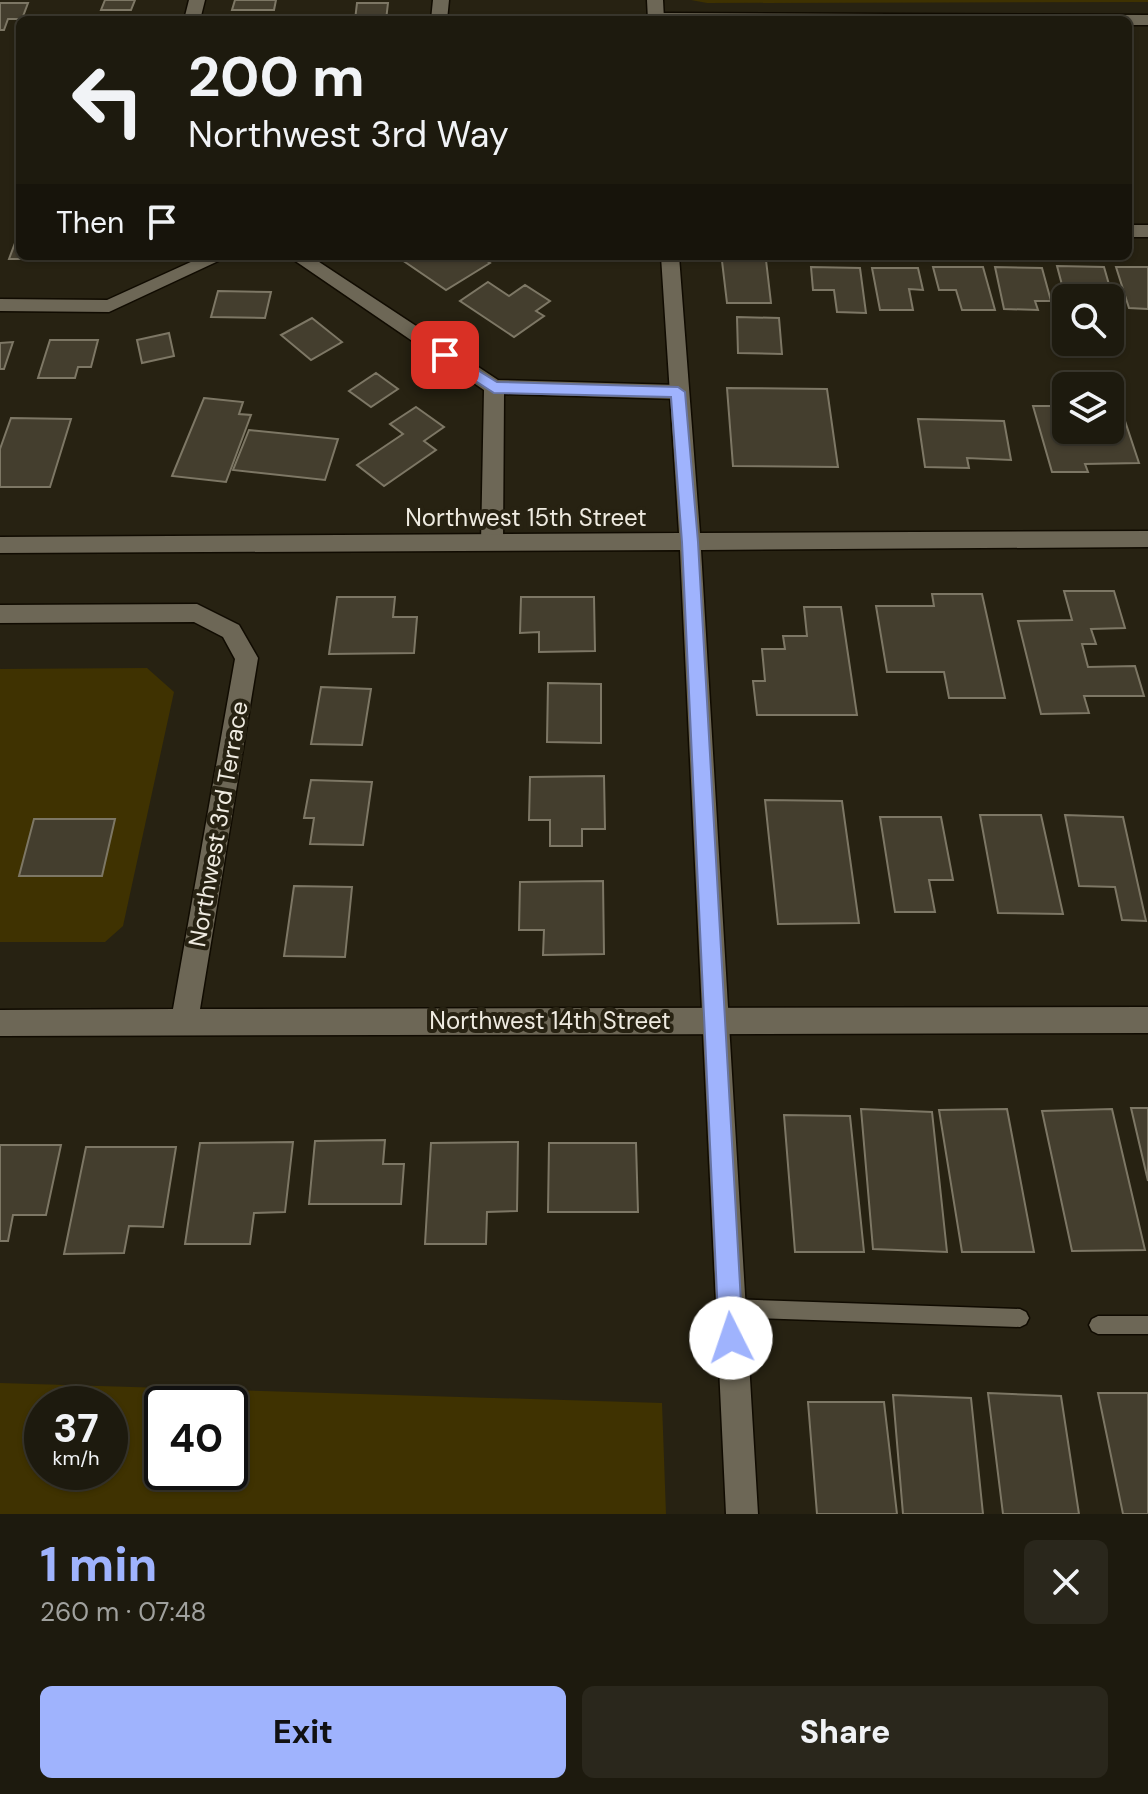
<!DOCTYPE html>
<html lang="en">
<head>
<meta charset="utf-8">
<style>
	:root { --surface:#1d1a0e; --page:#2a271c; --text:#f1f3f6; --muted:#a0a19e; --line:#3b382e; --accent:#9fb3fd }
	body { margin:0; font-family:"DM Sans",sans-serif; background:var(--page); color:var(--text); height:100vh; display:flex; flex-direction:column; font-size:30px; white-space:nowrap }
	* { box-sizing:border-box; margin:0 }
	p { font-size:26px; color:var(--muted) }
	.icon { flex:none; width:44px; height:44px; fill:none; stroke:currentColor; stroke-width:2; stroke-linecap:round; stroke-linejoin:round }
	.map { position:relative; height:1514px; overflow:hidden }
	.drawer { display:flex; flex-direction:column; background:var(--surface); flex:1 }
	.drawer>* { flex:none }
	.banner { position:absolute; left:16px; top:16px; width:1116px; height:244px; border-radius:12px; box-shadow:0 2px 6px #0004,0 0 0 2px var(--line); background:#1d1a0e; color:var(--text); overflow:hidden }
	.controls { position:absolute; left:1052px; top:284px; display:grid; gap:16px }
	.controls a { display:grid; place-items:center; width:72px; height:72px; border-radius:12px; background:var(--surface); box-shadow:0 2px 6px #0004,0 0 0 2px var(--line); font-size:40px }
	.speed { position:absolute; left:24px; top:1386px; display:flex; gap:16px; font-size:40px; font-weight:700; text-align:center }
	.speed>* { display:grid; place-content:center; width:104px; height:104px; border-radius:50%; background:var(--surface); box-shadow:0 2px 6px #0004,0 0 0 2px var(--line); line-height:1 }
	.speed small { font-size:20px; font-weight:400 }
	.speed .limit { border:4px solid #111; border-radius:12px; background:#fff; color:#111 }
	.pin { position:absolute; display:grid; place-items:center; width:68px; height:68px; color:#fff; margin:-34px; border-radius:16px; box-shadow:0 4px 12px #0006 }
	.me { position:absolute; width:88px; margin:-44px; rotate:356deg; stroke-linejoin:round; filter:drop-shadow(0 0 6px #0008) }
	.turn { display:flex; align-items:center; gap:28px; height:168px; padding:0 40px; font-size:36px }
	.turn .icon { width:104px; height:104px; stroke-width:2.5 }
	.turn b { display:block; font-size:56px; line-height:68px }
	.then { display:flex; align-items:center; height:76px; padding:0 40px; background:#0003; gap:16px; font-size:30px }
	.round { display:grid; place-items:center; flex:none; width:84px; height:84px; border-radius:12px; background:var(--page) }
	.summary { display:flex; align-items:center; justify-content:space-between; height:136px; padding:0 40px }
	h1 { font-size:48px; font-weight:800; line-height:60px; color:var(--accent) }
	.action { display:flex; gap:16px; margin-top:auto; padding:16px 40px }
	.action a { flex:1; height:92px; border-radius:12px; background:var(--accent); color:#111; font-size:32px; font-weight:800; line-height:92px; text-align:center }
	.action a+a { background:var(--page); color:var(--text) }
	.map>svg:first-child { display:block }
</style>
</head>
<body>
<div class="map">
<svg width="1148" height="1514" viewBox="0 0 1148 1514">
	<rect width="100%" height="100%" fill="#272212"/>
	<!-- green -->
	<path fill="#3f3201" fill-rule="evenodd" d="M 691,0 L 1148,0 L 1148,2 L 707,3 Z
		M 147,668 L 174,692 L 123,926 L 105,942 L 0,942 L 0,669 Z
		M 0,1383 L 662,1403 L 666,1514 L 0,1514 ZM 42,1404 L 110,1404 L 110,1472 L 42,1472 ZM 162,1404 L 230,1404 L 230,1472 L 162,1472 Z"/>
	<!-- building -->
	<path fill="#443e2e" stroke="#7d7765" stroke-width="2" d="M 105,0 L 135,0 L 131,10 L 101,10 Z
		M 235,0 L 276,0 L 274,10 L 232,10 Z
		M 0,3 L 28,3 L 22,19 L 8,19 L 4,30 L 0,30 Z
		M 357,3 L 388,3 L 386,20 L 355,20 Z
		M 18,235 L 20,256 L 73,256 L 72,259 L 9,259 Z
		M 414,256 L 480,256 L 490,263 L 446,290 L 405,262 Z
		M 766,260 L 771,303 L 727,303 L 722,261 Z
		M 1057,266 L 1104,267 L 1116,309 L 1110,308 L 1110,298 L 1066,300 Z
		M 811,267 L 860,268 L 866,313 L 837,312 L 834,290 L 813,290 Z
		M 933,267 L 983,267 L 995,310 L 962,310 L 956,290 L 939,290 Z
		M 995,267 L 1042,268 L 1051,301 L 1035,301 L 1038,310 L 1004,309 Z
		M 1116,267 L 1148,267 L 1148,309 L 1129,308 Z
		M 872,268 L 918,268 L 923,290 L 909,289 L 913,310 L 880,310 Z
		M 488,282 L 509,296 L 525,285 L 550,301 L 536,311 L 544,316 L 514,337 L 460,301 Z
		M 218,291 L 271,292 L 265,318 L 211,317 Z
		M 737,317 L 779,318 L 782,354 L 738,353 Z
		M 312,318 L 342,342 L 311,360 L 281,335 Z
		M 169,333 L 174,356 L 142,363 L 137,340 Z
		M 50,340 L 98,340 L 91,367 L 78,367 L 75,378 L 38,378 Z
		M 13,342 L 4,369 L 0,369 L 0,343 Z
		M 376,373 L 398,389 L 371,407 L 349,391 Z
		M 727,388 L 827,389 L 838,467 L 733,466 Z
		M 204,398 L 243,402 L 239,414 L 251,415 L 226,482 L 172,476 Z
		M 1033,406 L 1066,406 L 1066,430 L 1110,430 L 1110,421 L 1125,421 L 1139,463 L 1085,464 L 1088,472 L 1052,472 Z
		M 416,407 L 444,427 L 424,441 L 436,450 L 384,486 L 357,465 L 403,434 L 390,424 Z
		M 11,418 L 71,419 L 50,487 L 0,487 L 0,449 Z
		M 918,419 L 1004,421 L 1011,460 L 967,458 L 969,468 L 925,467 Z
		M 249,430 L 338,439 L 325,480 L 233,470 Z
		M 1064,591 L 1114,591 L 1125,628 L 1091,629 L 1096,644 L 1082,644 L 1088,667 L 1135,666 L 1144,696 L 1084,696 L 1089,713 L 1041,714 L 1018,621 L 1072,620 Z
		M 932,594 L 982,594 L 1005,698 L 949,698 L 944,672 L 887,672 L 876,606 L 934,606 Z
		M 337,597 L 395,597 L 393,617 L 417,617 L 414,653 L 329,654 Z
		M 521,597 L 594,597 L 595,651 L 539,652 L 539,632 L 520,633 Z
		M 804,607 L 841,607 L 857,715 L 757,715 L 753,681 L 765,681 L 762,649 L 785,649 L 783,636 L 807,636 Z
		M 548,683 L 601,684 L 601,743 L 547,742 Z
		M 321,687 L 371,689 L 362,745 L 311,744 Z
		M 604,776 L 605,829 L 582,829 L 582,846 L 550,846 L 550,820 L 529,820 L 530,777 Z
		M 311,780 L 372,782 L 363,845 L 310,844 L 314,818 L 304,818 Z
		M 765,800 L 842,801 L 859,923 L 778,924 Z
		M 980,815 L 1041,815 L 1063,914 L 998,913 Z
		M 1065,815 L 1123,817 L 1146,921 L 1122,920 L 1115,887 L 1079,886 Z
		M 880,817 L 941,817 L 953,880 L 929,880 L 935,912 L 895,912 Z
		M 34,819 L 115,819 L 102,876 L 19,876 Z
		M 603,881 L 604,954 L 543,955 L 544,930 L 519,930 L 520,882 Z
		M 294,886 L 352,887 L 345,957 L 284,956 Z
		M 1131,1108 L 1148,1108 L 1148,1181 Z
		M 861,1109 L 932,1112 L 947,1252 L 873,1249 Z
		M 1007,1109 L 1034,1252 L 962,1252 L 939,1110 Z
		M 1112,1109 L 1145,1250 L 1072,1251 L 1042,1111 Z
		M 784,1115 L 850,1116 L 864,1252 L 795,1252 Z
		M 385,1140 L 383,1164 L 404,1164 L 401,1204 L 309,1204 L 315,1141 Z
		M 293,1142 L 285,1212 L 254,1213 L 250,1244 L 185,1244 L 200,1143 Z
		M 518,1142 L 517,1211 L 487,1212 L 486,1244 L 425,1244 L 431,1143 Z
		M 549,1143 L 636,1143 L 638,1212 L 548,1212 Z
		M 0,1145 L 61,1145 L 46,1215 L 13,1215 L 8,1241 L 0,1241 Z
		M 86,1147 L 176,1147 L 163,1227 L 129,1226 L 124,1253 L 64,1254 Z
		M 988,1393 L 1061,1396 L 1079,1514 L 1003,1514 Z
		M 1098,1393 L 1148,1393 L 1148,1514 L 1123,1514 Z
		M 893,1395 L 971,1398 L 983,1514 L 903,1514 Z
		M 808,1402 L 884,1402 L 897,1514 L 817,1514 Z"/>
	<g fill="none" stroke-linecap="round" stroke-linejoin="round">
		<defs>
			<path id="lane" d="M 729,1299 L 1020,1309 L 1026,1312 L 1029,1318 L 1026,1324 L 1020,1327 L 729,1317 L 723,1314 L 720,1308 L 723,1302 Z
				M 1098,1316 L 1148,1316 L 1148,1334 L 1098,1334 L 1092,1331 L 1089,1325 L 1092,1319 Z"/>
			<path id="street" d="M 189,0 L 205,0 L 200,20 L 184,20 Z
				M 433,0 L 449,0 L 447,20 L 431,20 Z
				M 656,13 L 1148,15 L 1148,25 L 1128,25 L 1128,20 L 650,20 L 651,15 Z
				M 1128,225 L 1148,225 L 1148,237 L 1128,237 Z
				M 204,256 L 229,256 L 109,312 L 0,311 L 0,299 L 107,300 Z
				M 288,256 L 310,256 L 498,380 L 678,385 L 688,392 L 678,399 L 504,394 L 503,543 L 500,549 L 484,549 L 481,543 L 484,390 Z
				M 197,604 L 239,625 L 258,658 L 200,1009 L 1148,1007 L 1148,1033 L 0,1036 L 0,1010 L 173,1009 L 235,659 L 223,637 L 194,622 L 0,623 L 0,605 Z"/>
			<path id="secondary" d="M 647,0 L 663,0 L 664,20 L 648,20 Z
				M 661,256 L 679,256 L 700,533 L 1148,531 L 1148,547 L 701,550 L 758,1514 L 726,1514 L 680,550 L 0,553 L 0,537 L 679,533 Z"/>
		</defs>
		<!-- lane casing -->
		<use href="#lane" stroke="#100b01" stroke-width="3"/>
		<!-- street casing -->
		<use href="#street" stroke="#100b01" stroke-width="3"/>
		<!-- secondary casing -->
		<use href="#secondary" stroke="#100b01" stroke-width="3"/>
		<!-- lane -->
		<use href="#lane" fill="#6d6756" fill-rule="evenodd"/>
		<!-- street -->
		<use href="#street" fill="#6d6756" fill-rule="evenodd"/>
		<!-- secondary -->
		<use href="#secondary" fill="#6d6756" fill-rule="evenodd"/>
	</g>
	<!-- route -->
	<path fill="#9fb3fd" stroke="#6774a4" stroke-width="2" d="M 445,350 L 497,382 L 678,387 L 685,392 L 698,542 L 743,1338 L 739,1346 L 731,1349 L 723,1346 L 719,1338 L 682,542 L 671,397 L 494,393 L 440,358 L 440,351 Z"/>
	<g text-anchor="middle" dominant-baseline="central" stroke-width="8" stroke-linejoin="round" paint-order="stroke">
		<!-- street labels -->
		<g font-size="24" fill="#efebe1" stroke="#272212">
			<text x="526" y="517">Northwest 15th Street</text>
			<text transform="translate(218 824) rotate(-80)">Northwest 3rd Terrace</text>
			<text x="550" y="1020">Northwest 14th Street</text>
		</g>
	</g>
</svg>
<div class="controls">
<a><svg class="icon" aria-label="search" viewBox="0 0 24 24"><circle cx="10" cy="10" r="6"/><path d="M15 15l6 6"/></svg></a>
<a><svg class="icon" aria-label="layers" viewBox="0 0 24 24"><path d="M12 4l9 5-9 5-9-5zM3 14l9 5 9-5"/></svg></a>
</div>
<div class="speed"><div>37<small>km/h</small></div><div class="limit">40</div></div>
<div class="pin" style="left:445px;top:355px;background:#d93025"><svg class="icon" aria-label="arrive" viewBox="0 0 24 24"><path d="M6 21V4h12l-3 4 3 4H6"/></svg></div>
<svg class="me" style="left:731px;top:1338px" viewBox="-20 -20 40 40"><circle r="19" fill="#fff"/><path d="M0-13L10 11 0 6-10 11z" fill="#9fb3fd"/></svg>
<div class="banner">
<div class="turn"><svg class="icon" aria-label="left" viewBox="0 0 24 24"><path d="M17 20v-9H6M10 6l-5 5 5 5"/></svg><div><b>200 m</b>Northwest 3rd Way</div></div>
<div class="then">Then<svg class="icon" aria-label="arrive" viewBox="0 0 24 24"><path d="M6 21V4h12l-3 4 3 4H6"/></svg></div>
</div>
</div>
<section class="drawer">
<div class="summary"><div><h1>1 min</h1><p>260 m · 07:48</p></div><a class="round"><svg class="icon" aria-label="close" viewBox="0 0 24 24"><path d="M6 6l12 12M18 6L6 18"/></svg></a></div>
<div class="action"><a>Exit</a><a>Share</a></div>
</section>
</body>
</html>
